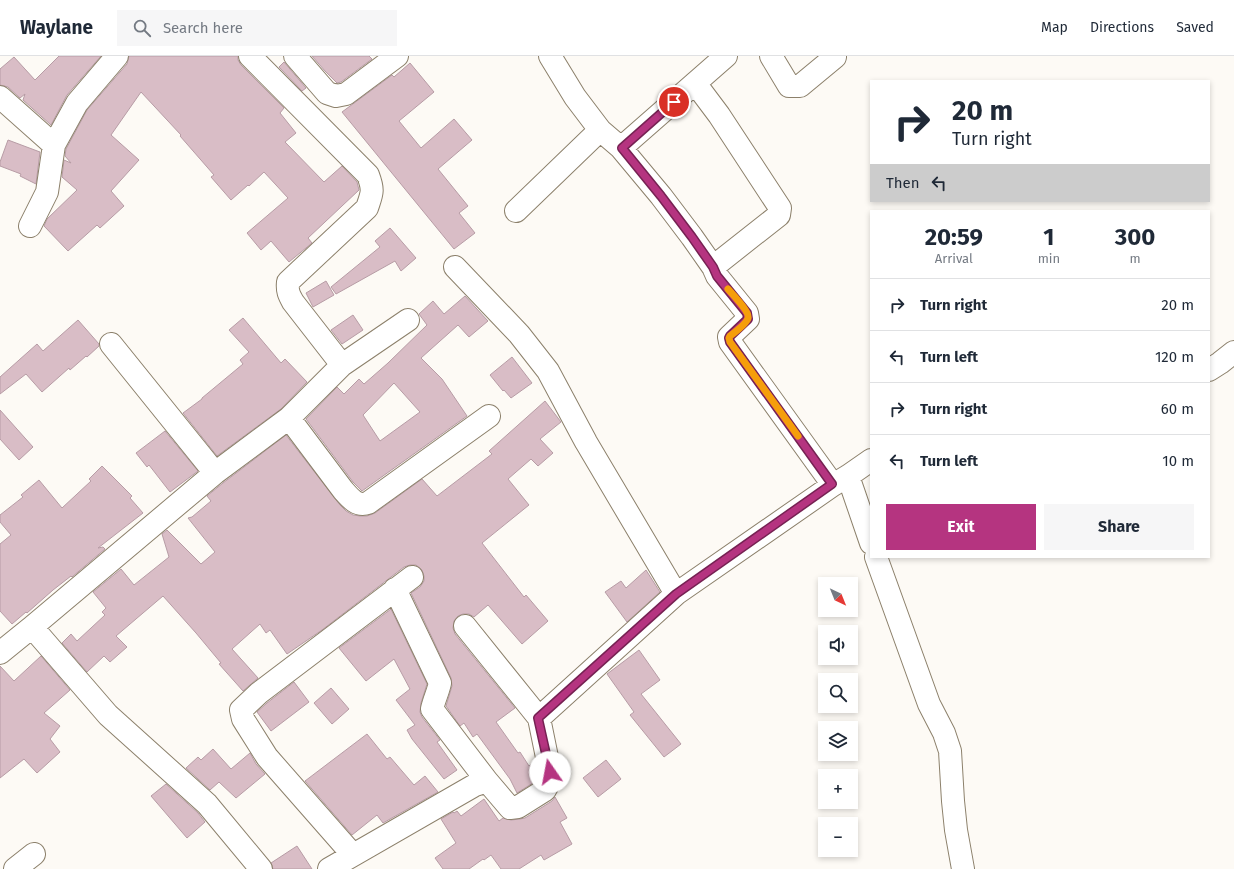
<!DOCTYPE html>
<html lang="en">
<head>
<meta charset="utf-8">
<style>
	:root { --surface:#fff; --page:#f6f6f7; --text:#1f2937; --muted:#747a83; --line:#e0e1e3; --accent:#b53480 }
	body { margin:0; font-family:"Fira Sans",sans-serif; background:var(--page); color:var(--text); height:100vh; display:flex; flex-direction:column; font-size:15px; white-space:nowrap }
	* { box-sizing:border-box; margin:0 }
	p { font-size:13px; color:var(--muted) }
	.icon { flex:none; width:22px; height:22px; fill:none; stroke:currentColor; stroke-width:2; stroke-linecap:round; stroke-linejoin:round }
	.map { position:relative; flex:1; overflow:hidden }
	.details { position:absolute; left:870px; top:154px; width:340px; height:348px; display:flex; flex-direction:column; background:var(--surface); border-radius:0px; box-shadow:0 2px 6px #0003 }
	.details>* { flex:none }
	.banner { position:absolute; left:870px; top:24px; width:340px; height:122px; border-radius:0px; box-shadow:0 2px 6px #0003; background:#fff; color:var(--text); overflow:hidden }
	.needle { width:26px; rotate:137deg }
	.fabs { position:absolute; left:818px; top:521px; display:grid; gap:8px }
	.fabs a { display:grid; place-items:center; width:40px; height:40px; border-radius:0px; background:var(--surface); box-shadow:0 2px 6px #0003; font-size:20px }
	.pin { position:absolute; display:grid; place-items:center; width:34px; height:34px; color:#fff; margin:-17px; border:2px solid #fff; border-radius:50%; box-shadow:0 1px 4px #0007 }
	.me { position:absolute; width:44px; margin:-22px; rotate:348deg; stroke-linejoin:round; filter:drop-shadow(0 0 3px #0008) }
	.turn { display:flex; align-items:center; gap:14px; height:84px; padding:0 16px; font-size:18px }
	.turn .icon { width:52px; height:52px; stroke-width:2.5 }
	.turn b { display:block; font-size:28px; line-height:34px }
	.then { display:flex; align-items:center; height:38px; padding:0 16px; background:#0003; gap:8px; font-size:15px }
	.eta { display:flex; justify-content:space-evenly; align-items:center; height:68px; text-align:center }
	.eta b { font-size:24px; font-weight:700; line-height:28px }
	.action { display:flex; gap:8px; margin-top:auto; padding:8px 16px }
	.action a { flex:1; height:46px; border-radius:0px; background:var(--accent); color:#fff; font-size:16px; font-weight:700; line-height:46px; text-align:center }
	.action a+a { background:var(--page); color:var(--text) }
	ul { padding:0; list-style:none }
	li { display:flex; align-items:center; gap:12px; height:52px; padding:0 16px; border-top:1px solid var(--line) }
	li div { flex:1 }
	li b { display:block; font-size:15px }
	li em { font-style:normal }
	header { display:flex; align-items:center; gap:24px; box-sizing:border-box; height:56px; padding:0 20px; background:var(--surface); border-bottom:1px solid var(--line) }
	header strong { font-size:19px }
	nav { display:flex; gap:22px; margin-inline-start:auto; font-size:14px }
	.search { width:280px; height:36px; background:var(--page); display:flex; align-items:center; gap:10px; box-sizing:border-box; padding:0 14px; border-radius:0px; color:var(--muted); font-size:15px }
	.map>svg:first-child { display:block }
</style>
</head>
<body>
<header>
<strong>Waylane</strong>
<div class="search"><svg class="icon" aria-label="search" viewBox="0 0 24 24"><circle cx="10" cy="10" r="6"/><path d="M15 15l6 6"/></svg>Search here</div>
<nav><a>Map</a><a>Directions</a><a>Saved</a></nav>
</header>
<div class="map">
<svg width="1234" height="813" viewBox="0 0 1234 813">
	<rect width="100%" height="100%" fill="#fdfaf5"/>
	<!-- building -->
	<path fill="#d9bdc6" stroke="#b79ca5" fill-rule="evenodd" d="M 59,0 L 101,0 L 67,39 L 51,69 L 23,44 L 25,38 L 20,42 L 8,31 L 0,29 L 0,13 L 14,1 L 35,24 Z
		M 129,0 L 238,0 L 238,4 L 241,9 L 284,52 L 280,57 L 296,77 L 285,86 L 324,126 L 342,110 L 357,126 L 359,134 L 308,182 L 312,187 L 289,206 L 271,185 L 261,194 L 247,177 L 288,142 L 264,116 L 249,130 L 248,129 L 231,144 L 211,121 L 214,119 L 180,80 L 181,79 L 141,36 L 111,79 L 139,104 L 111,135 L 124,150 L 100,172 L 97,169 L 68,195 L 44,170 L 47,163 L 77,134 L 62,121 L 64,104 L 71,107 L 65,100 L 66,93 L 87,54 L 127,8 Z
		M 312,0 L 369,0 L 372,3 L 341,26 L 337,27 L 325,15 Z
		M 284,6 L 306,32 L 302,35 L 279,11 Z
		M 410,7 L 434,36 L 399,65 L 421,92 L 454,63 L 472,84 L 438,113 L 468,150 L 459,157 L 475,177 L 454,193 L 342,56 L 392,19 L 394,21 Z
		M 8,84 L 40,96 L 36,128 L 20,120 L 21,118 L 0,110 L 0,106 Z
		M 390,172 L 416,202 L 401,215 L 395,205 L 336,238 L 331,231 L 380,191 L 375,185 Z
		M 326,225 L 334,239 L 313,251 L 306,237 Z
		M 465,240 L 488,265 L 469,281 L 458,269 L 421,302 L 442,323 L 467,360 L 362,435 L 353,426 L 306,363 L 337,331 L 344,338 L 359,323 L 364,328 L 388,307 L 427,269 L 419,258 L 433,245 L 444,258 ZM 394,327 L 420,356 L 380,385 L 363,359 Z
		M 353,259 L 363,274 L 342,288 L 331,274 Z
		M 243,262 L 281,307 L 285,303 L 307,326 L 281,353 L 217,400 L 183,357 L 202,343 L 202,342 L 243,308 L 240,304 L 249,296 L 229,274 Z
		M 78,264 L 99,288 L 99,290 L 87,301 L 86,300 L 70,314 L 69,312 L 42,336 L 26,318 L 0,338 L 0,321 L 37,288 L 43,295 Z
		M 512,301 L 532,327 L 511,342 L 504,334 L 503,335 L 490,319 Z
		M 545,345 L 561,366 L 540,383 L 553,397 L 538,410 L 531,403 L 508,423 L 529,449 L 482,487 L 524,541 L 526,539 L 548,565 L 522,588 L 488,549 L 474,561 L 469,558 L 463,558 L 458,560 L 454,565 L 453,572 L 455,578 L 515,652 L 496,666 L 518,697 L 520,696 L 529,710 L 534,707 L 538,717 L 538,722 L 536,725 L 517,737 L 510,723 L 477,678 L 473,681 L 464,667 L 460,670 L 446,650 L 452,630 L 451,622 L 411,537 L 420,531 L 424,525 L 424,520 L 422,514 L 416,509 L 410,509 L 404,511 L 322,574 L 287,598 L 270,574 L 266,577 L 260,568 L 232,593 L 258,622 L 243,635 L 219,608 L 221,607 L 196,577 L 163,540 L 116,580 L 127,591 L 110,606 L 104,600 L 87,616 L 62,587 L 71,578 L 77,585 L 105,559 L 102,556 L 106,552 L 93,536 L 121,513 L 134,529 L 169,501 L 162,478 L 167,474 L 201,508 L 215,496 L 188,462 L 192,461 L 211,445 L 207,440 L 223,427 L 286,379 L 340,449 L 346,455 L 353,459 L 360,460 L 367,460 L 375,457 L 422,423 L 437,440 L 492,398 L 489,395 Z
		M 0,354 L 33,391 L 19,404 L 0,383 Z
		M 165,375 L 198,415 L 170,436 L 149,409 L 147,411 L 136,397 Z
		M 102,410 L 132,440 L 130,442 L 143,457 L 98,492 L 103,491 L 105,493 L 72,521 L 71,520 L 53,534 L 27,557 L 26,556 L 12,568 L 0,555 L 0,488 L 11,479 L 0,466 L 0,459 L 23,441 L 21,439 L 39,424 L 62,452 L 91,425 L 89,423 Z
		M 646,514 L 660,536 L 627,566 L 605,536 L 621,525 L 626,532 Z
		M 391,553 L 427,628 L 421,647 L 420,656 L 422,661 L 440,684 L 437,686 L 457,714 L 444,723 L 412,683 L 407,674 L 415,669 L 396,644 L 410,633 L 394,603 L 366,625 L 339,592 Z
		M 639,594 L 660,624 L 641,638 L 681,688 L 664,701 L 630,659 L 634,656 L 607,618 Z
		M 41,600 L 70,634 L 44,657 L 60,670 L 50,683 L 60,696 L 37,717 L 24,703 L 0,722 L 0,610 L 14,625 Z
		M 294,626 L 309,646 L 271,675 L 257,656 L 267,647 Z
		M 331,632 L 349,653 L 332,668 L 314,647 Z
		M 367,678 L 387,703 L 390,701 L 414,729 L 425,720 L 438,736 L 383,767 L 377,759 L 352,779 L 305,725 Z
		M 213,693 L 231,713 L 250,697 L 256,708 L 265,718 L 236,742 L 219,726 L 210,734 L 186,712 L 198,701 L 201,704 Z
		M 606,704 L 621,723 L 598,741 L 583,722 Z
		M 166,728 L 198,757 L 205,766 L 187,782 L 151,740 Z
		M 555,741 L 567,762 L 560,766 L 572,788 L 544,804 L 541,799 L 519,813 L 501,813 L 491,799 L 484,804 L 483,803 L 469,813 L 443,813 L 435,802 L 456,787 L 441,763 L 453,756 L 454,757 L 457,755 L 461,760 L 484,743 L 499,765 L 503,762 L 511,764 L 520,763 L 525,762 L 552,745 Z
		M 297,790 L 312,813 L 273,813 L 271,807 Z"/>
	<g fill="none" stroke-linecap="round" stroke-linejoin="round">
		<defs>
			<path id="minor" d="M 250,0 L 368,119 C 374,135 372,137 367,152 L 288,226 C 287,235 289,239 293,246 L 342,309
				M 295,0 L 327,37 L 336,40 L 346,38 L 397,0
				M 550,0 L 575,41 L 600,74 L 621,92 L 661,140 L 692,181 L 713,211 L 717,220 L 747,257 L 748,263 L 730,280 L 729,281 L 730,286 L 833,429
				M 771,0 L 789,30 L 800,30 L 835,1
				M 695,27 L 719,59 L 780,152 L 779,159 L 713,211
				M 0,41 L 54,89 L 47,136 L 30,170
				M 54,89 L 77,47 L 117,0
				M 621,92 L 726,0
				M 516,155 L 600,74
				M 455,211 L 519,278 L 548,315 L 586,386 L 676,538
				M 111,288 L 215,417
				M 1209,314 L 1220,307 L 1234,296
				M 289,362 L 343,434 C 350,442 357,451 368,447 L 489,360
				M 848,420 L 871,487
				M 876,501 L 929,648 L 944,677 L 950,695 L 953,745 L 956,774 L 963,813
				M 395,533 L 440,627 C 438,636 434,644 432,653 L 487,725
				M 32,571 L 108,659 L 207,748 L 261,813
				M 0,597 L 32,571 L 215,417 L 289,362 L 342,309 L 408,264
				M 539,662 L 676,538 L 833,429 L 848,420 L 871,404
				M 353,799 L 267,701 L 243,663 L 241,654 L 259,637 L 412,521
				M 15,813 L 34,798
				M 329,813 L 475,729 L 487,725 L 510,752 L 518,751 L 545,734 L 550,725 L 550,716 L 539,662 L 465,570"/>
		</defs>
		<!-- minor casing -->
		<use href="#minor" stroke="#8c806b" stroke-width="24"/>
		<!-- minor -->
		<use href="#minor" stroke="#fff" stroke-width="22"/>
	</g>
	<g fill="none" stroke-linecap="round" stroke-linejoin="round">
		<defs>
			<path id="route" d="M 550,716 L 538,662 L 676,538 L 832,428 L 730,286 L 729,282 L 730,280 L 748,263 L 747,257 L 717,220 L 713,211 L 692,181 L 661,140 L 622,92 L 674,46"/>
		</defs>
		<!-- route casing -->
		<use href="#route" stroke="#762253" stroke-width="10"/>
		<!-- route -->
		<use href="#route" stroke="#b53480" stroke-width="7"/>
		<!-- slow -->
		<path stroke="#f59e0b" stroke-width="7" d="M 728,233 C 732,238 750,256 748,262 C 747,267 734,277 730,280 L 729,282 L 730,286 L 798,380"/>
	</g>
</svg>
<div class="fabs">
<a><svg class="needle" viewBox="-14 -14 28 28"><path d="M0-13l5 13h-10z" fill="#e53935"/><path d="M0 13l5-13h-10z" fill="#747a83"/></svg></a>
<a><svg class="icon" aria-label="sound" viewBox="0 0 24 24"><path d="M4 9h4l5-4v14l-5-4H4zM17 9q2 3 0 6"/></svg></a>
<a><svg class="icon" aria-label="search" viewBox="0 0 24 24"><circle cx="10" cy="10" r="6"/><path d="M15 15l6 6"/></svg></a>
<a><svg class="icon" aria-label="layers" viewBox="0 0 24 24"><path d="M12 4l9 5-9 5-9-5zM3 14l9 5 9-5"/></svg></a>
<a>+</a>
<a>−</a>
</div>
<div class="pin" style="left:674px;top:46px;background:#d93025"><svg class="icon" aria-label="arrive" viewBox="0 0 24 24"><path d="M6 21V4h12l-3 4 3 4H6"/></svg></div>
<svg class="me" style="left:550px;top:716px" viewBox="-20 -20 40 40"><circle r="19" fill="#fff"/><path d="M0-13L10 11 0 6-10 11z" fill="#b53480"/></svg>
<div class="banner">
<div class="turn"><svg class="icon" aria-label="right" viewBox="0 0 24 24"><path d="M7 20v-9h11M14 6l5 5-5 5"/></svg><div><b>20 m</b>Turn right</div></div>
<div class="then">Then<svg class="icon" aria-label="left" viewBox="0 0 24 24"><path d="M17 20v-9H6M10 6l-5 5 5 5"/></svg></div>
</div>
<section class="details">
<div class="eta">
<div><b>20:59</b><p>Arrival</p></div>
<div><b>1</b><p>min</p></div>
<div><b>300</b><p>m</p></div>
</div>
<ul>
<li><svg class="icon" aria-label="right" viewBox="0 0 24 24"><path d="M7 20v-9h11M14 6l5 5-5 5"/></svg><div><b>Turn right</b></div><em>20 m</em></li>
<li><svg class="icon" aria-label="left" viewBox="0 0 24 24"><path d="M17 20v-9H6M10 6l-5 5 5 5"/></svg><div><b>Turn left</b></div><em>120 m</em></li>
<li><svg class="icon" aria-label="right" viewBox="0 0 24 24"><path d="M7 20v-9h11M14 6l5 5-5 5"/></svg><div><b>Turn right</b></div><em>60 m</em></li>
<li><svg class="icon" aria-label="left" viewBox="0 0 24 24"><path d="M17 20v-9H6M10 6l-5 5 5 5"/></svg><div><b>Turn left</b></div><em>10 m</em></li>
</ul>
<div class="action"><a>Exit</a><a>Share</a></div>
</section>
</div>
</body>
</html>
